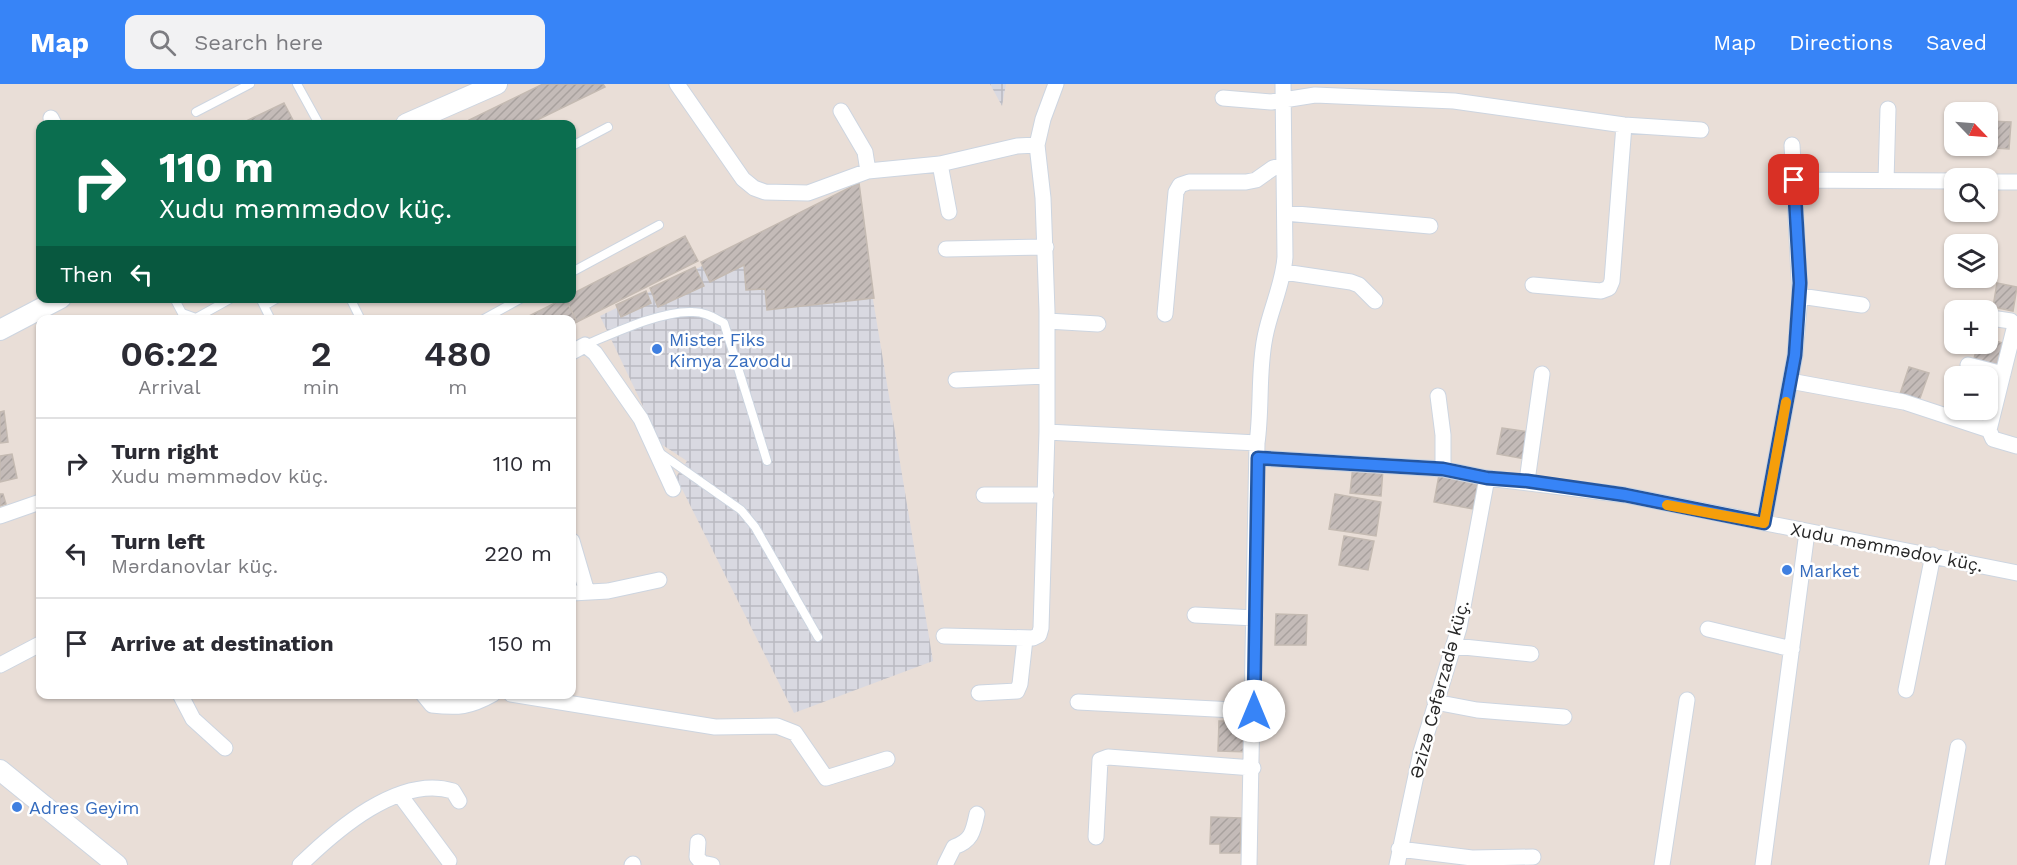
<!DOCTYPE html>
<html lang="en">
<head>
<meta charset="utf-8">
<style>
	:root { --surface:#fff; --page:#f2f2f3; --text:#2b2b33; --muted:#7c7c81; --line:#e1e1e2; --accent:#3784f7 }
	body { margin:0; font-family:"Work Sans",sans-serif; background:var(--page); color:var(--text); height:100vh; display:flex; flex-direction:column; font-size:22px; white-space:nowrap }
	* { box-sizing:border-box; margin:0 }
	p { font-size:20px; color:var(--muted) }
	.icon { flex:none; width:33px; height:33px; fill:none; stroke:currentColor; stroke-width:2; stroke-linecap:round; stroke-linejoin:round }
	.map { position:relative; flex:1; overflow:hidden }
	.details { position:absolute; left:36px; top:231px; width:540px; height:384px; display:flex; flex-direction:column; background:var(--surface); border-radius:12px; box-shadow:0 2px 4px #0004 }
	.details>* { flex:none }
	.hud { position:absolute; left:36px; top:36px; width:540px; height:183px; border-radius:12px; box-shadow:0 2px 4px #0004; background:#0b6e4f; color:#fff; overflow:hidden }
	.needle { width:39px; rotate:115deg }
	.fabs { position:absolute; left:1944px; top:18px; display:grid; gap:12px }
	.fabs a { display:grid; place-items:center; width:54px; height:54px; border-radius:12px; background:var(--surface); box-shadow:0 2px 4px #0004; font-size:30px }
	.pin { position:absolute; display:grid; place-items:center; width:51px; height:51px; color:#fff; margin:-26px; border-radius:12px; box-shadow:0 3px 9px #0006 }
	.me { position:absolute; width:66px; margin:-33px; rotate:0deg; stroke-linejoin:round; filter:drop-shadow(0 0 4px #0008) }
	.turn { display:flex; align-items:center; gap:21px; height:126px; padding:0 24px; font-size:27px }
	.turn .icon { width:78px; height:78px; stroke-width:2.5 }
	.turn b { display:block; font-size:42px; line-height:51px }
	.then { display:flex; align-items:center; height:57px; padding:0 24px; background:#0003; gap:12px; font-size:22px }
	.eta { display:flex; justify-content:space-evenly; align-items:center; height:102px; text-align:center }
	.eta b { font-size:36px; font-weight:600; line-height:42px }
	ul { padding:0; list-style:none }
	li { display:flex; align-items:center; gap:18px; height:90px; padding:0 24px; border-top:2px solid var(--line) }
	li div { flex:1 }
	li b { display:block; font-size:22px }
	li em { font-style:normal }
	header { display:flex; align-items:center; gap:36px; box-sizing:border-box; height:84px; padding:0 30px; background:var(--accent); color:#fff }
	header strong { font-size:28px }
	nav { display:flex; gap:33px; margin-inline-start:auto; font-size:21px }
	.search { width:420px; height:54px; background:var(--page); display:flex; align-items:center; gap:15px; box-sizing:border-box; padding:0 21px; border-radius:12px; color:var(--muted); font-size:22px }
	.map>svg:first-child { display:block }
</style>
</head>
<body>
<header>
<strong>Map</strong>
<div class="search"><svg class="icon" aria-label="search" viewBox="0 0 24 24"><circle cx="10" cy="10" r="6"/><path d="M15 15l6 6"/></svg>Search here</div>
<nav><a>Map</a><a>Directions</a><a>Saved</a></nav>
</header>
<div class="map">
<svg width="2017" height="781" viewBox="0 0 2017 781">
	<defs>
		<pattern id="industrial-grid" width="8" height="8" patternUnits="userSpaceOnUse" patternTransform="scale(1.5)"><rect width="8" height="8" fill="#d9d9e1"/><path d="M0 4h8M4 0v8" fill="none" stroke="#babac1"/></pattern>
		<pattern id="building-hatch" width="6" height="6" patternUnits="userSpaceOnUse" patternTransform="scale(1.5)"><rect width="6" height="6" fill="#c4bbb8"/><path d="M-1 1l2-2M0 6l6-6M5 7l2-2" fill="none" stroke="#a8a19e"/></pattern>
	</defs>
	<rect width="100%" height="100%" fill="#e9ded7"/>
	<!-- industrial -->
	<path fill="url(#industrial-grid)" d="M 990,0 L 1006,0 L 1002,22 Z
		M 855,107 L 933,577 L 794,629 L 676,393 L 687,377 L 661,360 L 600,232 Z"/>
	<!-- building -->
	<path fill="url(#building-hatch)" stroke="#c4bab2" stroke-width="1.5" d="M 543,0 L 603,0 L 605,3 L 529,40 L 471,40 L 469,36 Z
		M 284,19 L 295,40 L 240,40 Z
		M 1988,37 L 2011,38 L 2009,65 L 1979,63 L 1988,62 Z
		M 859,99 L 874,214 L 767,226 L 765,205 L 746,206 L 744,181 L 710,198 L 701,178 Z
		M 685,152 L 698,177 L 577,238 L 565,214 L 572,214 L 572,210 Z
		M 695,183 L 704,202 L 658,223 L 650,204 Z
		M 1997,199 L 2017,203 L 2013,227 L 1993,223 Z
		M 646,207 L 651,219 L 621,233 L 616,221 Z
		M 565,214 L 577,238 L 572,240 L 572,236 L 521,236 Z
		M 1988,255 L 2003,259 L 1996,284 L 1973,278 L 1978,260 L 1988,260 Z
		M 1909,283 L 1929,289 L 1919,317 L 1900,310 Z
		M 1988,299 L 1994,301 L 1988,323 Z
		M 1963,326 L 1987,326 L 1985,333 Z
		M 4,327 L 8,358 L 0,359 L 0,328 Z
		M 1502,344 L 1530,348 L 1525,375 L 1497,370 Z
		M 12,370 L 17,394 L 0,398 L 0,372 Z
		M 1353,382 L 1383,385 L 1381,412 L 1350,409 Z
		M 1439,391 L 1478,398 L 1473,425 L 1434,418 Z
		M 0,410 L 3,410 L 6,420 L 0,422 Z
		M 1335,410 L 1381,418 L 1376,452 L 1329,445 Z
		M 1344,452 L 1374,457 L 1368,486 L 1339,481 Z
		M 1276,530 L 1307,531 L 1306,561 L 1275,561 Z
		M 1219,637 L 1250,638 L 1250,668 L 1218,667 Z
		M 1211,733 L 1241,734 L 1240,769 L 1220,769 L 1220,760 L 1210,760 Z"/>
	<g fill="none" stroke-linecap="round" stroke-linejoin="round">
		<defs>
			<path id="service" d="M 297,0 L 319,40
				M 196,28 L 250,0
				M 572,62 L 608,43
				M 572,188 L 659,141
				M 174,214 L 182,229 L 196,234 L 232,214
				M 260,214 L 271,236
				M 350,214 L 361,236
				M 264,222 L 278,214
				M 482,236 L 522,214
				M 585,261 C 614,249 663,226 693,228 C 705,228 714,234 724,239 L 767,377
				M 660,369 L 741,426 L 755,443 L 818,553"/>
			<path id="minor" d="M 677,0 L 743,95 L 754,104 L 765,108 L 808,109 L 868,87 L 940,80 L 1017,62 L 1037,61
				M 1223,14 L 1271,18 L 1315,11 L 1454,17 L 1624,41 L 1701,46
				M 841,27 L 865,68 L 868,87
				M 51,34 L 54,40
				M 1792,61 L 1794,96
				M 940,80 L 949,128
				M 1886,97 L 1888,25
				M 1988,98 L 2017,98
				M 1285,129 L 1430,142
				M 946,165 L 1046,163
				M 1284,188 L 1351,198 L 1359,201 L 1375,217
				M 1533,201 L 1601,207 L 1609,204 L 1612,197 L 1624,41
				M 1800,212 L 1862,221
				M 1165,230 L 1176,108 L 1180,101 L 1189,98 L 1246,98 L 1256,96 L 1273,84 L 1284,81
				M 1047,237 L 1098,240
				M 572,268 L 585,261 L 595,269 L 641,335 L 673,405
				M 1968,281 L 2003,290
				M 956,296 L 1047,292
				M 1790,297 L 1904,318 L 1989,346 L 2015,241 L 2011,237 L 1991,234
				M 1438,312 L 1443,351 L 1443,385
				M 1989,346 L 1993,355 L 2017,362
				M 1047,348 L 1257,359
				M 1258,374 L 1443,385 L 1487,394 L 1625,411 L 2017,489
				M 1527,397 L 1542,290
				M 984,411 L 1046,411
				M 0,432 L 40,418
				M 1764,439 L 1795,271 L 1800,212 L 1794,96 L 1954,97
				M 572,457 L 587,508
				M 572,509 L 608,507 L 659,496
				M 1195,531 L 1255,534
				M 1708,545 L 1792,565
				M 944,552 L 1033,554 L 1039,551 L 1041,544 L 1047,348 L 1047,227 L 1043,114 L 1037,61 L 1043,35 L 1056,0
				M 1454,562 L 1531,570
				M 0,581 L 40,560
				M 1906,606 L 1933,471
				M 979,609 L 1017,607 L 1020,600 L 1025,555
				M 180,610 L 193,635 L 225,664
				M 423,610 L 432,621 C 458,624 470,623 493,610
				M 511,610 L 715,643 L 777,642 L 795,649 L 826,694 L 887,675
				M 1078,618 L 1254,627
				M 1435,618 L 1477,626 L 1564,633
				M 400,711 L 449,777
				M 1096,753 L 1100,676 L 1108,673 L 1253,684
				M 698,758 L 697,773 L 702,779 L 712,781
				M 1399,765 L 1472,774 L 1533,773
				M 300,781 C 335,747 399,690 453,707 L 459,717
				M 632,781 L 633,780
				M 945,781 L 954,763 C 971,757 973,749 977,730
				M 1249,781 L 1257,359 C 1262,324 1258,287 1265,253 C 1270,226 1283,201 1285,173 L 1283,0
				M 1397,781 L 1421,668 L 1459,544 L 1487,394
				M 1662,781 L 1687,616
				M 1763,781 L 1807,448
				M 1937,781 L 1958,663"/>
			<path id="tertiary" d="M 406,40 L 497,0
				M 0,246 L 61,214
				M 0,686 L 117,781"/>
		</defs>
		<!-- service casing -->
		<use href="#service" stroke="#cdd5e0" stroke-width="10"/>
		<!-- minor casing -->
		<use href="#minor" stroke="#cdd5e0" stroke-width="17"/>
		<!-- tertiary casing -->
		<use href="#tertiary" stroke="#cdd5e0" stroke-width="22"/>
		<!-- service -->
		<use href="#service" stroke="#fff" stroke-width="8"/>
		<!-- minor -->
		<use href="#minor" stroke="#fff" stroke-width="15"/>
		<!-- tertiary -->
		<use href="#tertiary" stroke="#fff" stroke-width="20"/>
	</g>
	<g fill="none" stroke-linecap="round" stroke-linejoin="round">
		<defs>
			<path id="route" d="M 1254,627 L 1258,374 L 1443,385 L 1487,394 L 1527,397 L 1625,411 L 1764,439 L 1795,271 L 1800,199 L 1794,96"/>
		</defs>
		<!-- route casing -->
		<use href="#route" stroke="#2456a1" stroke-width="15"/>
		<!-- route -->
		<use href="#route" stroke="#3784f7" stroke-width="10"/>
		<!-- slow -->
		<path stroke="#f59e0b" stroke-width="10" d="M 1667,421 L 1764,439 L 1786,318"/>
	</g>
	<!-- markers -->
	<g fill="#3f7fe0" stroke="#fff" stroke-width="2">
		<circle cx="657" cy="265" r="6"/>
		<circle cx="1787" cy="486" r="6"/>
		<circle cx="17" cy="723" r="6"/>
	</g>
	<g text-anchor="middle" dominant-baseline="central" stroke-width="5" stroke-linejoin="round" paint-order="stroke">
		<!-- shop labels -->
		<g font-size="18" fill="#366cbe" stroke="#fff" text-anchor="start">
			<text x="669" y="255">Mister Fiks<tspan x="669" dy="21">Kimya Zavodu</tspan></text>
			<text x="1799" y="486">Market</text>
			<text x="29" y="723">Adres Geyim</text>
		</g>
		<!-- street labels -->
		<g font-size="18" fill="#262626" stroke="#fff">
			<text transform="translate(1887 463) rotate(11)">Xudu məmmədov küç.</text>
			<text transform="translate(1439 605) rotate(-75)">Əzizə Cəfərzadə küç.</text>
		</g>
	</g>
</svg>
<div class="fabs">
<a><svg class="needle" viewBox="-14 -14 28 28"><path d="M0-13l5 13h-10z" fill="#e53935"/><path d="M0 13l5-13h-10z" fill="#7c7c81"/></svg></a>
<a><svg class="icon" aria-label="search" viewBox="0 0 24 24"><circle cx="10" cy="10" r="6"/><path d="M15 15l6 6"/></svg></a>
<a><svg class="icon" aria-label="layers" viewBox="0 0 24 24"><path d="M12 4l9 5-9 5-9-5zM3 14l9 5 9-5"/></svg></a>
<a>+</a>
<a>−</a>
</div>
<div class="pin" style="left:1794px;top:96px;background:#d93025"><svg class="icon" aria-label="arrive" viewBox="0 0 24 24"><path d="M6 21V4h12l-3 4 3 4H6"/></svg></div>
<svg class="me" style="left:1254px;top:627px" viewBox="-20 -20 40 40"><circle r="19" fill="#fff"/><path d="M0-13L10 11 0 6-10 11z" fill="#3784f7"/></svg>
<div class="hud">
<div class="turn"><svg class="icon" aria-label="right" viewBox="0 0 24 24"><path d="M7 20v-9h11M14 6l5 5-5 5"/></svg><div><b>110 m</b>Xudu məmmədov küç.</div></div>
<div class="then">Then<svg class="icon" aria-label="left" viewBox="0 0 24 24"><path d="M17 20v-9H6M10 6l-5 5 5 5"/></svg></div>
</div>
<section class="details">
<div class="eta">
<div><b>06:22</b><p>Arrival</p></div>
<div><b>2</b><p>min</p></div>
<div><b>480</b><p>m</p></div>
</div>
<ul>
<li><svg class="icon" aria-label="right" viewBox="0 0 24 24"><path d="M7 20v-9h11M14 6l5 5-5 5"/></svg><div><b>Turn right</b><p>Xudu məmmədov küç.</p></div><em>110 m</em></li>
<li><svg class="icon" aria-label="left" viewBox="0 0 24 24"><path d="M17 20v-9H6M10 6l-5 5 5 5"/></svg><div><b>Turn left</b><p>Mərdanovlar küç.</p></div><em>220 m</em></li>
<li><svg class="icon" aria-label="arrive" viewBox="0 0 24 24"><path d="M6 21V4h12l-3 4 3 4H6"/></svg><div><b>Arrive at destination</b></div><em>150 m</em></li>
</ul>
</section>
</div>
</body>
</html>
